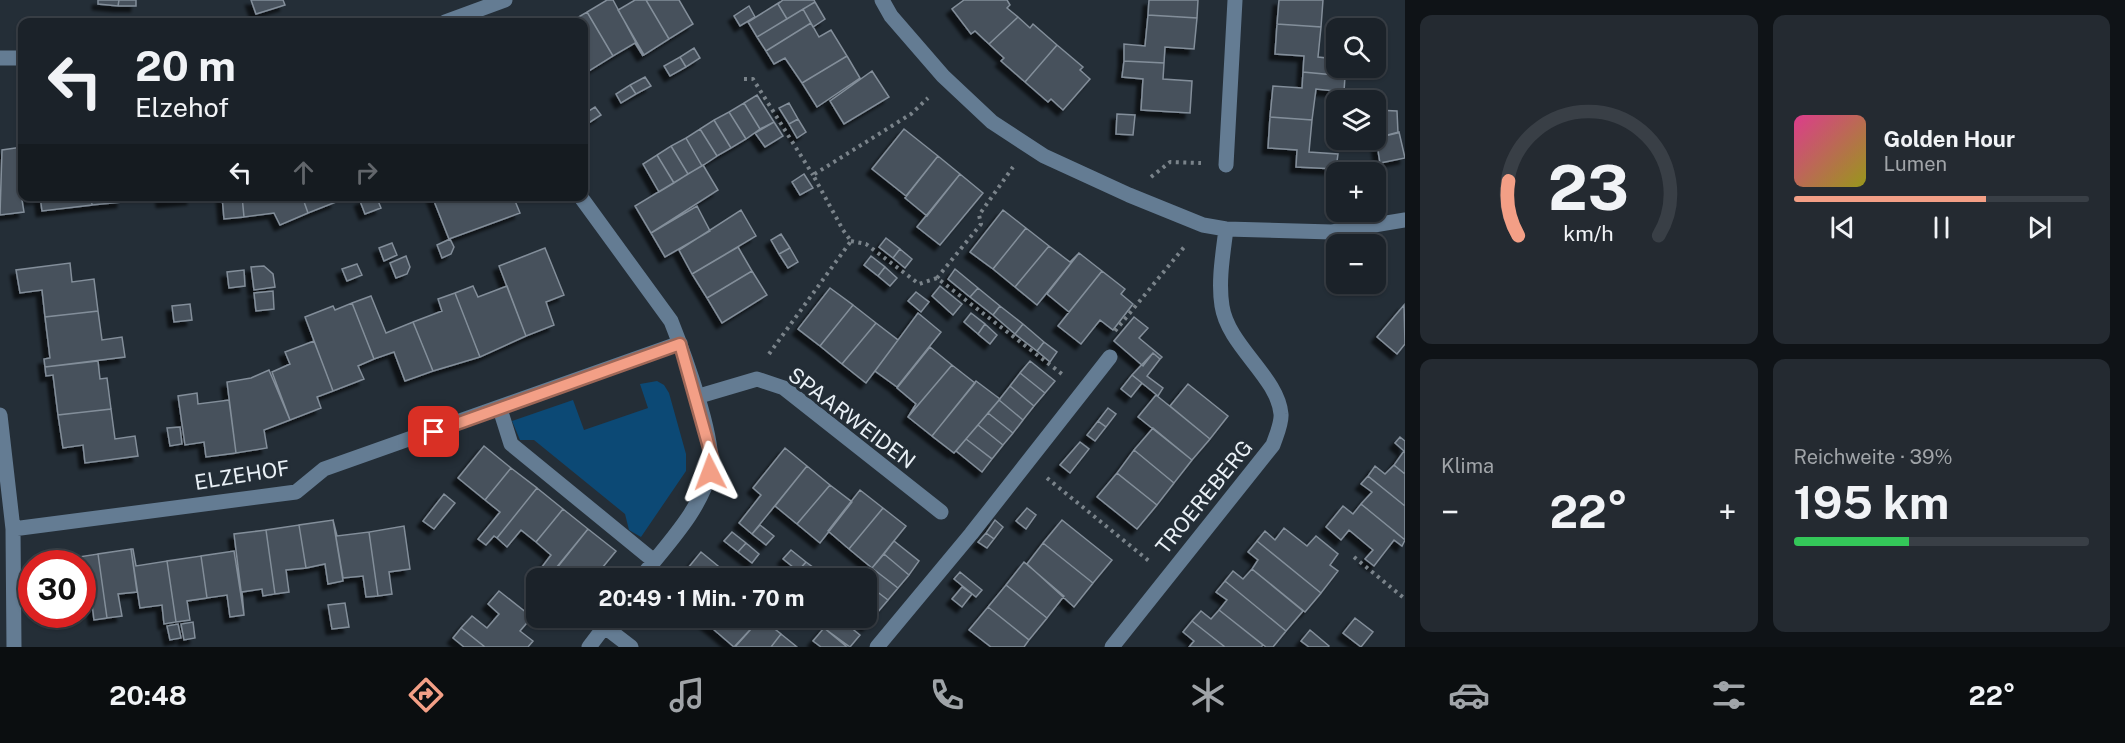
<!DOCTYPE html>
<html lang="de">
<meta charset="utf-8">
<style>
body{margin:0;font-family:"Public Sans",sans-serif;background:#242a31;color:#f1f3f6;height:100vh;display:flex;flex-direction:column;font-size:22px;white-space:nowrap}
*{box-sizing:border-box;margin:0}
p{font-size:20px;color:#a0a4a8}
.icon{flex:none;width:33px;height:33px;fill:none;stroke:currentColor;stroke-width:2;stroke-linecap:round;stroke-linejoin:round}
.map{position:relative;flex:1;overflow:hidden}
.sheet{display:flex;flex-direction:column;gap:15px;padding:15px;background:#0f1317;width:720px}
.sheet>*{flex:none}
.banner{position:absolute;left:18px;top:18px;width:570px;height:183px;border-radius:12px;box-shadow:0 2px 4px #0004,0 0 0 2px #393f46;background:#1b2229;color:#f1f3f6;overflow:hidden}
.tools{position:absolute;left:1326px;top:18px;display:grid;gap:12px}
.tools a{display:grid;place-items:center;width:60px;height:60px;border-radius:12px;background:#1b2229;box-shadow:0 2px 4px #0004,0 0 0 2px #393f46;font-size:30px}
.speed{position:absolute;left:18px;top:550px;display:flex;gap:12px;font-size:30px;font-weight:700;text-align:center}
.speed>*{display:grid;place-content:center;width:78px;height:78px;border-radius:50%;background:#1b2229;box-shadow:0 2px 4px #0004,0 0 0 2px #393f46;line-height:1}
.speed .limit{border:9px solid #d22;background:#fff;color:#111}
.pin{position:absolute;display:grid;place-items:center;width:51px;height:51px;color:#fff;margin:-26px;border-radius:12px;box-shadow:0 3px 9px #0006}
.me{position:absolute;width:66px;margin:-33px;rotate:357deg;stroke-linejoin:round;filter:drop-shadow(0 0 4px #0008)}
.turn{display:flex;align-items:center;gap:21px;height:126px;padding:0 18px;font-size:27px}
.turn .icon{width:78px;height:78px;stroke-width:2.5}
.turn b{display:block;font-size:42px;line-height:51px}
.lanes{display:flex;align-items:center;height:57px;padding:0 18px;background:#0003;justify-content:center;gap:30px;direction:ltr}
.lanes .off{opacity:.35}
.big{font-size:45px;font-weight:700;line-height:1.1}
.sheet .widget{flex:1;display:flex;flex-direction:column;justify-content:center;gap:9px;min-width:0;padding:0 21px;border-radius:12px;background:#242a31}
.sheet .dial{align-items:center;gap:0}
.dial svg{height:156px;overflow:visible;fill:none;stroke:#393f46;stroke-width:7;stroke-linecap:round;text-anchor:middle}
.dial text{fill:#f1f3f6;stroke:none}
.song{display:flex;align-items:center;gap:18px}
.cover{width:72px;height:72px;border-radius:9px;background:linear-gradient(135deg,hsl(330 70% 55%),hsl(60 70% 35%))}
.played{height:6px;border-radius:3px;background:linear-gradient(90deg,#f39f86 65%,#393f46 65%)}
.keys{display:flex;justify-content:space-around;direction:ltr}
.heat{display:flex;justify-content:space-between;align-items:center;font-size:33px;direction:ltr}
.charge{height:9px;border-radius:4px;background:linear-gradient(90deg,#34c759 39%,#393f46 0)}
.sheet .tiles{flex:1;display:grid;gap:15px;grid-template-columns:repeat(2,1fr)}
.trip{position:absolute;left:526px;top:568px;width:351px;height:60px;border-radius:12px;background:#1b2229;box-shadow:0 2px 4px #0004,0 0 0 2px #393f46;font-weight:700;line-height:60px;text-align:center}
.menu{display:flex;height:96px;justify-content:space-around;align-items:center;background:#0b0e10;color:#a0a4a8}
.menu .icon{width:42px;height:42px}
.menu .on{color:#f39f86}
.menu b{font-size:27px;color:#f1f3f6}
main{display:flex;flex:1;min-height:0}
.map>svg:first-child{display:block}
</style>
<main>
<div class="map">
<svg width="1405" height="647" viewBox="0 0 1405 647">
<defs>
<filter id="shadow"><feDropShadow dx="-5.5" dy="5.5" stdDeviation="1.5" flood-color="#0009"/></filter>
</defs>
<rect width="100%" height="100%" fill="#242e37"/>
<path fill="#0c4975" d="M657,381L664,385L669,393L686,454V471L641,537L629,530L625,514L534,440H520L512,421L573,400L584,430L648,408L640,384Z"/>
<path fill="#46515b" stroke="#838e9a" stroke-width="1.5" filter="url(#shadow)" d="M98,0H119L118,6L98,4Z
M119,0H136V6H118Z
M251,0H283L285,5L256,14Z
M607,0H613L643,56L635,43L613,56L587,12Z
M635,0H646L669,39L644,55L618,10Z
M646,0H679L693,24L669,39Z
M783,0H814L815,2L787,19L778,4Z
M964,0H1007L1010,5L1007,8L1018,17L989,44L975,31L971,34L952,9Z
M1149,0H1198L1197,18L1148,15Z
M1279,0H1323L1321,27L1277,24Z
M780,2L778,4L787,19L757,37L748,22Z
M815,2L825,19L813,27L803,9Z
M749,6L755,17L740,26L734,16Z
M803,9L811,23L766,51L757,37Z
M587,12L613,56L589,71L584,61V22H570Z
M1148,15L1197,18L1194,49L1165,47L1164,63L1124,61V44L1145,46Z
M1018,17L1030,28L1033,24L1057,45L1025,82L1001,61L1004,58L989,44Z
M811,23L819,37L831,30L847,56L802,83L785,58L774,64L766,51Z
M1277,24L1321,27L1318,57L1336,59V68H1346L1345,76L1303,72L1304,56L1275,54Z
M1057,45L1083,67L1080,70L1090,79L1063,110L1051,99L1048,102L1025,82Z
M694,48L700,58L686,67L680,57Z
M847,56L860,78L817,107L802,83Z
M680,57L686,67L670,76L664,66Z
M1124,61L1164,63L1163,79L1192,81L1190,113L1141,110L1143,79L1122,77Z
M872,71L889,97L844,124L830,101Z
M1303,72L1345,76L1344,92L1316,89L1312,120L1270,117L1273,86L1302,88Z
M645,77L651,86L636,94L630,85Z
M630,85L636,94L621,103L616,94Z
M757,95L774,122L760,129L744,103Z
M744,103L760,129L746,139L729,112Z
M789,103L798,119L789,124L779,108Z
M595,107L601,115L587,124L584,114Z
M1376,110L1397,111L1398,133L1376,138Z
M729,112L746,139L731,148L714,120Z
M1117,114L1135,115L1133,135L1116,134Z
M1270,117L1312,120L1309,152L1338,154L1336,169L1296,167L1297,150L1268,148Z
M798,119L806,132L797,138L789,124Z
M714,120L731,148L717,156L700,129Z
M774,122L783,136L765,147L755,133Z
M700,129L717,156L702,166L686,138Z
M904,129L938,156L906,196L872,169Z
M1399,132L1405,158L1380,163L1376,138Z
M686,138L702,166L688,174L671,146Z
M671,146L688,174L674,183L657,155Z
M22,147V196L40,198L22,200L24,212L0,215L2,150Z
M657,155L674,183L659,192L643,164Z
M938,156L960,174L927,216L905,198Z
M703,165L718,190L651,233L635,206Z
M804,174L813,188L800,195L792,182Z
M960,174L983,193L940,245L917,227Z
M40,196H91L92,205L42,211Z
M91,196H122V202L92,205Z
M161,196H192V199L162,202Z
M222,196H242L244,217L224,219Z
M242,196H302L308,213L280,225L274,213L244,217Z
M302,196H334L336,202L308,213Z
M371,196H376L381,208L365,214L360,201Z
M432,196H490L491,199L513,196L520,213L449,239Z
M697,206L710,231L665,257L651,233Z
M741,210L756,236L692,274L679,250Z
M1003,210L1026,228L993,269L970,252Z
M1026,228L1049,246L1015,287L993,269Z
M781,234L790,248L779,254L771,240Z
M886,238L900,249L893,258L879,247Z
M450,239L454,247L451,254L442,258L437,245Z
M392,243L397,255L384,261L379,248Z
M1049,246L1070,262L1079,253L1037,305L1015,287Z
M738,247L752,271L707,298L692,274Z
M545,248L564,295L546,302L554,325L526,336L499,266Z
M790,248L798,262L788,268L779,254Z
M900,249L912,259L905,268L893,258Z
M1079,253L1102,271L1069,312L1047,294Z
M406,256L410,267L407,274L396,278L390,263Z
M871,256L885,267L878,276L864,265Z
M70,263L72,282L94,279L98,311L45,317L42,290L20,293L16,270Z
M357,264L362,275L347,281L342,269Z
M264,266L273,274L275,287L254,290L251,267Z
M885,267L897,278L890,286L878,276Z
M955,269L978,288L970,297L948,279Z
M244,270L245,286L229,288L227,272Z
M752,271L767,295L722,323L707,298Z
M1102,271L1125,289L1121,294L1133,304L1113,330L1100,320L1081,344L1058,326Z
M473,286L478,297L507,286L526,336L480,357L455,293Z
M940,286L962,304L953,315L932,296Z
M830,288L853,305L820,346L798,329Z
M978,288L1000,306L993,315L970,297Z
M273,291L274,309L256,311L254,293Z
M916,292L929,302L921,312L908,301Z
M455,293L480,357L433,371L413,322L442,311L438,299Z
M371,296L386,333L413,322L433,371L405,381L394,352L374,359L352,303Z
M352,303L374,359L358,366L364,379L333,391L305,317L333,306L335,310Z
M190,304L192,320L174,322L172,306Z
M853,305L876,323L842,364L820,346Z
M1404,305L1405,344L1397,354L1377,337Z
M1000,306L1023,324L1015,334L993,315Z
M98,311L102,340L122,337L125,357L45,367L44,359L50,358L45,317Z
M918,313L941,332L897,387L875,371Z
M971,313L985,324L978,334L964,322Z
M1134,317L1148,328L1139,338L1162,357L1160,359L1153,353L1143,366L1114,341Z
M876,323L898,340L866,383L842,364Z
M985,324L997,335L990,344L978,334Z
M1023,324L1044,342L1037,351L1015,334Z
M314,341L333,391L317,397L321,408L290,420L272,372L290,364L285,352Z
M1044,342L1057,352L1050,362L1037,351Z
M930,347L952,365L908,417L916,404L897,388Z
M1153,353L1160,359L1147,376L1163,388L1158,396L1132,375Z
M98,361L100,379L107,378L111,409L58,415L53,375L46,376L45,367Z
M1030,361L1055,381L1045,393L1020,373Z
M952,365L975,383L932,436L908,417Z
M269,370L290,420L264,430L267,448L236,453L227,382L251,378Z
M1020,373L1045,393L1034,406L1010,386Z
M1132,375L1142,383L1131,397L1121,389Z
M976,381L1000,399L954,453L932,436Z
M1188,384L1228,416L1210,439L1170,406Z
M1010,386L1034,406L1023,420L999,400Z
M197,393L198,404L229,400L236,453L206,457L204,442L185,445L178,396Z
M1156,395L1210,439L1192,460L1138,417Z
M999,400L1023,420L1013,433L988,413Z
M1108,408L1116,414L1106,427L1098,421Z
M111,409L115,439L135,436L138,456L85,463L83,445L63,448L58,415Z
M988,413L1013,433L1003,445L978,425Z
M1098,421L1106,427L1095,441L1087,435Z
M978,425L1003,445L992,459L966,439Z
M180,427L182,444L170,446L167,428Z
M1153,428L1192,460L1174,483L1134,450Z
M1400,437L1405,441V474L1394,465L1404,451L1395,443Z
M966,439L992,459L982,472L956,451Z
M1080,442L1089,449L1070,473L1060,465Z
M484,446L511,468L485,500L458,478Z
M785,448L807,466L752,534L739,523L761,495L753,488Z
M1134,450L1174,483L1157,505L1117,473Z
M1394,465L1405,474V506L1368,476L1375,466L1385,474Z
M807,466L830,485L797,524L775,506Z
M511,468L537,488L497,538L494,536L486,545L478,539L500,512L485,500Z
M1117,473L1157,505L1137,529L1097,497Z
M1368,476L1405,506V540L1361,504L1372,492L1361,484Z
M830,485L852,502L820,543L797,524Z
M537,488L563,509L536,542L521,530L507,547L497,538Z
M860,490L883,508L849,549L828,531Z
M444,494L455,503L434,529L423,521Z
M1361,504L1405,540L1402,546L1394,540L1374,566L1365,559L1373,550L1349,530L1341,540L1326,527L1343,506L1353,514Z
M883,508L906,526L872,568L849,549Z
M1027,508L1036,515L1026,529L1016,521Z
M563,509L588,529L547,579L538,572L551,555L536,542Z
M333,520L343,581L328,584L325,564L306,568L299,525Z
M333,520L337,536L369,532L378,596L366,597L363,576L343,578Z
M995,520L1003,527L994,539L986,533Z
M1062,520L1112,560L1093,583L1043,543Z
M299,525L306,568L286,570L289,592L275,594L266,530Z
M760,525L774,536L766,545L752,534Z
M404,526L410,569L389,572L392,594L378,596L369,532Z
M1284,528L1307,546L1316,536L1338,554L1330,565L1338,571L1321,593L1257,541L1265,531L1275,540Z
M588,529L616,551L593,579H583L574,571L567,579H548Z
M266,530L275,594L263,596L262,589L242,592L244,615L234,534Z
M732,532L746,543L738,552L724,541Z
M986,533L994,539L987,548L978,542Z
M894,541L919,561L909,575L884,554Z
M1257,541L1321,593L1305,612L1252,569L1258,560L1248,552Z
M746,543L759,554L752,563L738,552Z
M1043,543L1093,583L1074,607L1027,564Z
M131,549H133L136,566L167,561L176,622L164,624L162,605L140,608Z
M131,549L137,592L118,594L122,616L107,618L98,554Z
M791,550L806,562L798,571L783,559Z
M234,551L244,615L230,617L227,595L207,598L201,556Z
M701,552L723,570L716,579H679Z
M98,554L107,618L94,620L91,596L82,598V564H66L65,559Z
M884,554L909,575L898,588L872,568Z
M201,556L207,598L187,601L190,620L176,622L167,561Z
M806,562L818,571L812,579L798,571Z
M1024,562L1064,596L1047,618L1006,585Z
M776,567L791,579L769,577Z
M872,568L898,588L888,600L867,584V579H863Z
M1252,569L1303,611L1286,631L1225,581L1233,571L1243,579Z
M960,572L982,590L976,597L954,579Z
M1225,581L1286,631L1273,647H1266L1219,610L1227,600L1216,592Z
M867,584L888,600L877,613L867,605Z
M1006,585L1047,618L1029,640L988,607Z
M962,587L972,594L962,607L952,599Z
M499,591L532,617L520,631L533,641L528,647H485L461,628L472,616L487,628L499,614L488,604Z
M535,598L537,599V618L526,609Z
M345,603L349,627L332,629L328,605Z
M867,605L877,613L867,626L856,618H867Z
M988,607L1029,640L1024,647H991L969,630Z
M1219,610L1263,645L1261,647H1225L1192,621L1201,611L1211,619Z
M699,618H722L713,629Z
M722,618H761L734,647L713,629Z
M761,618L781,634L771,647H735Z
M832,618H839L860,635L850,647L824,628Z
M1355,618L1373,632L1361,647L1343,633Z
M1192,621L1225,647H1189L1194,641L1183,632Z
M193,622L195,638L184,640L181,624Z
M178,624L181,638L170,640L167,626Z
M461,628L485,647H464L453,638Z
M824,628L847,647H821L813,641Z
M1310,630L1329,646L1328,647H1309L1301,641Z
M781,634L797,647H771Z"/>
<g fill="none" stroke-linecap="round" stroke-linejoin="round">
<path stroke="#7a838a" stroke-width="4" stroke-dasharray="3 4.5" stroke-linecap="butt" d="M744,79H753L813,175
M1151,177L1170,162L1201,163
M851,241L866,244L919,284L937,278L1062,374
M937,278L981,224L979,215L1013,167
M1115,331L1185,246
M769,354L851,241L843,230L813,175L911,114L928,98
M1047,478L1149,561
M1354,557L1405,599"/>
<path stroke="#647c93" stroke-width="15" d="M882,0L891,16L943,76L992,122L1044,156L1129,195L1203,225L1226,229L1332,232L1405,220
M445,22L505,0
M0,58H22
M1226,165L1235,0
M580,196L671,321C683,351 717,443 710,471C700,512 665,546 640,579
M696,397L757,379L784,388L941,512
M500,409L511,444L654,561
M0,415L13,529L14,647
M13,529L296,492L324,469L680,343
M605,627L631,647
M589,647L611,618
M877,647L971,534L1110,357
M1112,647L1273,445C1276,436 1282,423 1281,414C1278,377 1228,346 1222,306C1218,281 1223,254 1226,229"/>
</g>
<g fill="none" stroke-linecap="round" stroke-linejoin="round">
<defs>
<path id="route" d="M434,432L680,344L712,458L710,472"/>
</defs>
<use href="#route" stroke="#9e6757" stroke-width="15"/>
<use href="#route" stroke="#f39f86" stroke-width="10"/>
</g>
<g text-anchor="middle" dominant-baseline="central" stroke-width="6" stroke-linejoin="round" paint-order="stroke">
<g font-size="21" fill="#e9f0f6" stroke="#242e37">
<text transform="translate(852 418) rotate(37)">SPAARWEIDEN</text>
<text transform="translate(242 475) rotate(-9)">ELZEHOF</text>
<text transform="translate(1204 497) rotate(-51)">TROEREBERG</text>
</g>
</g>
</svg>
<div class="tools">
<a><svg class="icon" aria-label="search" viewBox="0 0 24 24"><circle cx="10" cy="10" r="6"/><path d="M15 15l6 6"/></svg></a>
<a><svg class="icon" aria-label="layers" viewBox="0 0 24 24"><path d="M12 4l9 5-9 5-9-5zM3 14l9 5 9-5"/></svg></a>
<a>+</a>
<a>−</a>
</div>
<div class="speed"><div class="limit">30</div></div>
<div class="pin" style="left:434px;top:432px;background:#d93025"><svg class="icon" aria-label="arrive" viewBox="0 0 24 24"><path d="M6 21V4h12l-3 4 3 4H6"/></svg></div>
<svg class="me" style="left:710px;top:472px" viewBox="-20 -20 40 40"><path d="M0-17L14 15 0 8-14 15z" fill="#f39f86" stroke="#fff" stroke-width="4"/></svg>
<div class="trip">20:49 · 1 Min. · 70 m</div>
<div class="banner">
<div class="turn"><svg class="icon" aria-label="left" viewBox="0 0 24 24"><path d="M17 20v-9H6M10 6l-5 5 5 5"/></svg><div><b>20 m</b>Elzehof</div></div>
<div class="lanes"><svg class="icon" aria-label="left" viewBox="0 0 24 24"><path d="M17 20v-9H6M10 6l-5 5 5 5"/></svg><svg class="icon off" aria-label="ahead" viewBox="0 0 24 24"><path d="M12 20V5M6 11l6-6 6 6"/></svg><svg class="icon off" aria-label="right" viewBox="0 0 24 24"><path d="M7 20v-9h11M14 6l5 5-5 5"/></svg></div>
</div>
</div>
<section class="sheet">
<div class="tiles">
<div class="widget dial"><svg viewBox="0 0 100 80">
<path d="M14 69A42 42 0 1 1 86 69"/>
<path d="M14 69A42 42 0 0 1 9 41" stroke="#f39f86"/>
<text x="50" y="56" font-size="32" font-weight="700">23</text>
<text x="50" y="72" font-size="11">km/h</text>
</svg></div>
<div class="widget">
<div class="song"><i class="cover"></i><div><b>Golden Hour</b><p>Lumen</p></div></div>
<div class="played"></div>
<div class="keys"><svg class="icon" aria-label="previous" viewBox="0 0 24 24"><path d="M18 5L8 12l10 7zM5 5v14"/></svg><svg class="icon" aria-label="pause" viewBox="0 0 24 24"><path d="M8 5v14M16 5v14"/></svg><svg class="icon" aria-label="next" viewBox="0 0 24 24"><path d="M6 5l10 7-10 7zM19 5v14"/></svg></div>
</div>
<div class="widget"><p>Klima</p>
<div class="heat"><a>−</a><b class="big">22°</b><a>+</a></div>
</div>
<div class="widget"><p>Reichweite · 39%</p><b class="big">195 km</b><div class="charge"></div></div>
</div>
</section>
</main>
<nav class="menu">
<b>20:48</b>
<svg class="icon on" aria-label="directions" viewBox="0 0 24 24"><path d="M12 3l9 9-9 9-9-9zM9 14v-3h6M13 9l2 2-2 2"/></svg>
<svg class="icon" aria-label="music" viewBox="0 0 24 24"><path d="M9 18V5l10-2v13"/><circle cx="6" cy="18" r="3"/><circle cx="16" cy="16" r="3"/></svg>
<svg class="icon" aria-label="phone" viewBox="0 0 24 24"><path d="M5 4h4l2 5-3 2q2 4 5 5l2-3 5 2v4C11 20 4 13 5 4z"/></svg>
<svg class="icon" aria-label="climate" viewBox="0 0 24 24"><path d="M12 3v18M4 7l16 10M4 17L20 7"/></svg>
<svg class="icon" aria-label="car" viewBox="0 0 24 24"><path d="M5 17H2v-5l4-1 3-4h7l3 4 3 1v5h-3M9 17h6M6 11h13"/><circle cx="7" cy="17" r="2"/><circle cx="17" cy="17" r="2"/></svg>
<svg class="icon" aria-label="filters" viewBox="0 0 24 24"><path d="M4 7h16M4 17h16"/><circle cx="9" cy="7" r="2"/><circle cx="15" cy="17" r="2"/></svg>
<b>22°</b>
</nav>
